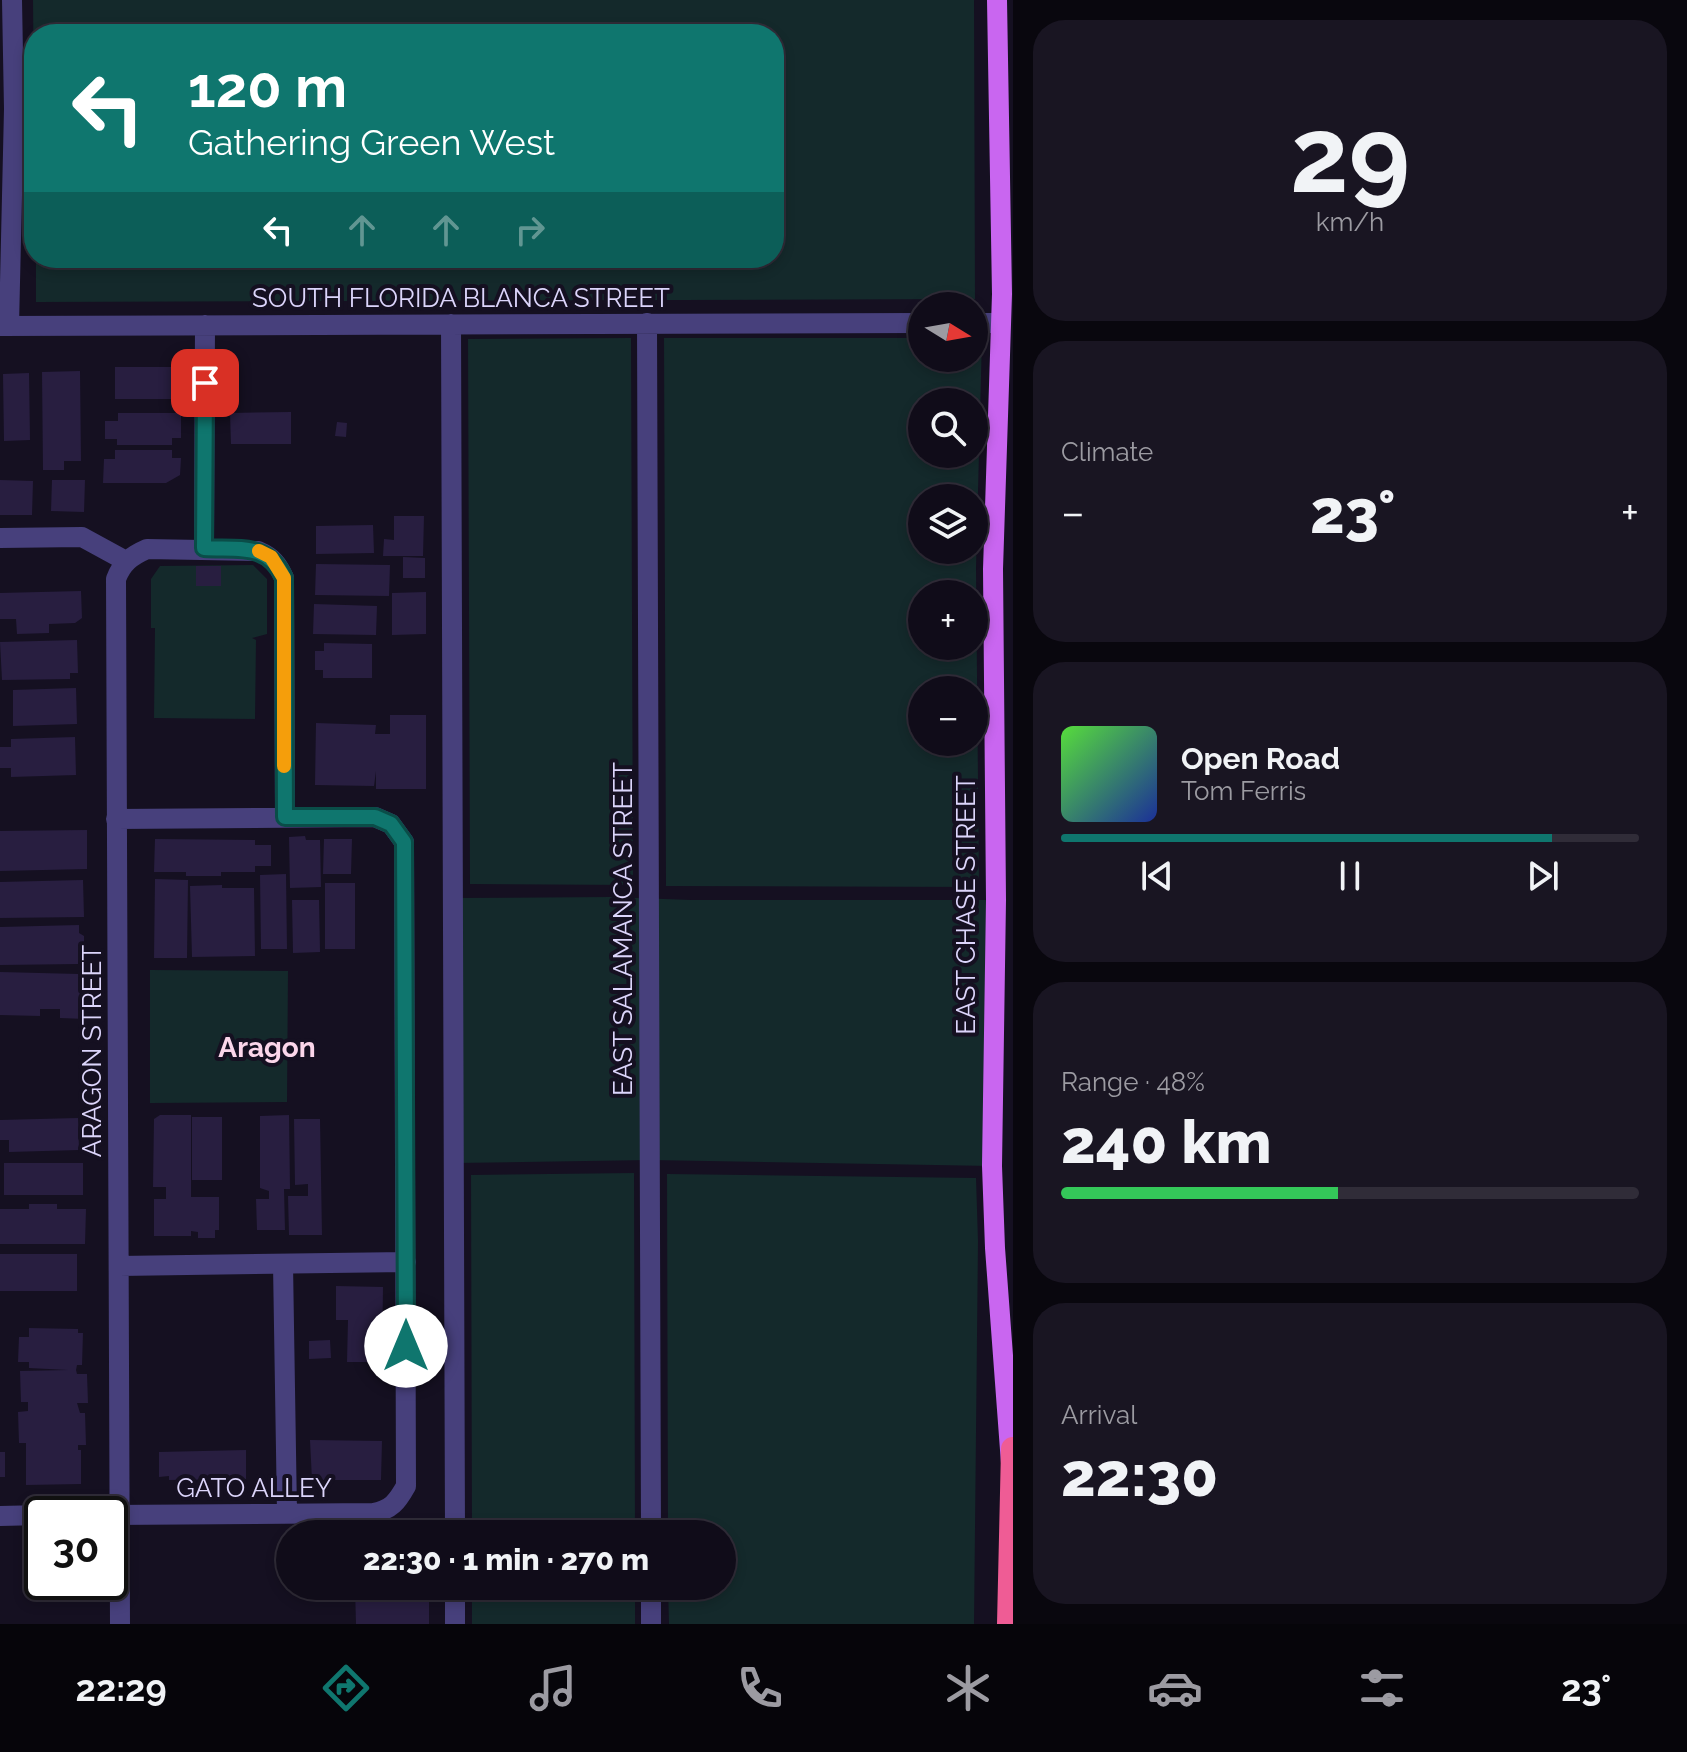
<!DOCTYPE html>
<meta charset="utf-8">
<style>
body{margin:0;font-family:Raleway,sans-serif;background:#191522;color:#f1f3f6;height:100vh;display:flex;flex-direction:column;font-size:30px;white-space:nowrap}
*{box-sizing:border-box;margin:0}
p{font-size:26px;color:#9c9ba2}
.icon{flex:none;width:44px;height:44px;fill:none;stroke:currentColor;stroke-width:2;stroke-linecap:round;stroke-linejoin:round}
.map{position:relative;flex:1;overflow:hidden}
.sheet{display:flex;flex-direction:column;gap:20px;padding:20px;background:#09070e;width:674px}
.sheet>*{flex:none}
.guide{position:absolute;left:24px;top:24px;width:760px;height:244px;border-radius:32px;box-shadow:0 4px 12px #0003,0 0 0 2px #302c38;background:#0f766e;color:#fff;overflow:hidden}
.needle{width:52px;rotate:101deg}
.buttons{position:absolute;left:908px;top:292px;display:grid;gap:16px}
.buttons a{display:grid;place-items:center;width:80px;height:80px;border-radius:50%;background:#100c19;box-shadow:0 4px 12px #0003,0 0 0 2px #302c38;font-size:40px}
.speed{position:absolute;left:24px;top:1496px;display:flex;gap:16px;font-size:40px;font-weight:700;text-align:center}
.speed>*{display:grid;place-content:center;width:104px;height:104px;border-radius:50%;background:#100c19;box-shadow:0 4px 12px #0003,0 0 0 2px #302c38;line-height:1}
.speed .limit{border:4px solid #111;border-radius:12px;background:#fff;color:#111}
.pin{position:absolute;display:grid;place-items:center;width:68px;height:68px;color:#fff;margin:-34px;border-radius:16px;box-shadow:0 4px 12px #0006}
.me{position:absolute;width:88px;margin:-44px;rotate:0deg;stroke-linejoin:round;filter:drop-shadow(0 0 6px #0008)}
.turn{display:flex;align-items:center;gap:28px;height:168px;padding:0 32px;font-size:36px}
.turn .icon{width:104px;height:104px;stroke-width:2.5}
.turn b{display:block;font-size:56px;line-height:68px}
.lanes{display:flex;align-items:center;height:76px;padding:0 32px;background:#0003;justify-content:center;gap:40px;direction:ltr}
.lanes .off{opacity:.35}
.big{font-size:60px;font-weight:800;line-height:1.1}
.sheet .card{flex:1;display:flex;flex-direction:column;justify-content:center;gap:12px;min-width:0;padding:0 28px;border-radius:32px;background:#191522}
.sheet .dial{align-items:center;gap:0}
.dial b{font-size:104px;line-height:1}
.song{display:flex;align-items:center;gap:24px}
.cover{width:96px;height:96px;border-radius:12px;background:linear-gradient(135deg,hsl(110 70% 55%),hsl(230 70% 35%))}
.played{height:8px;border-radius:4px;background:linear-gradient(90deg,#0f766e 85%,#302c38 85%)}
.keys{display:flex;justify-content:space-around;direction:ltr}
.heat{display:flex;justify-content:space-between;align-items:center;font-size:44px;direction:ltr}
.charge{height:12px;border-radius:6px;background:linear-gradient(90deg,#34c759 48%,#302c38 0)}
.trip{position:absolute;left:276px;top:1520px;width:460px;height:80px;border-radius:40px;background:#100c19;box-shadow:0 4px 12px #0003,0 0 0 2px #302c38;font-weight:800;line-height:80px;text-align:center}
.tab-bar{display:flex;height:128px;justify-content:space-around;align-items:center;background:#06050a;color:#9c9ba2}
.tab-bar .icon{width:56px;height:56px}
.tab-bar .selected{color:#0f766e}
.tab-bar b{font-size:36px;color:#f1f3f6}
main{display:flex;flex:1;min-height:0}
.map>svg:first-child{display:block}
</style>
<main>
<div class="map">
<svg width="1013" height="1624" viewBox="0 0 1013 1624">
<rect width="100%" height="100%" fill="#151021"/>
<path fill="#14292b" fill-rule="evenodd" d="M33,0H974L975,299L36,302V258H774V34H34V115Z
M631,338L633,885L470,884L468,339Z
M664,338H922V358H974V338H982L976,568L979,887L666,886ZM922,402H974V454H922ZM922,498H974V550H922ZM922,594H974V646H922ZM922,690H974V742H922Z
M253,565L267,579V634L252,638L256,640L255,719L154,718L155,628H151V579L160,566Z
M611,897L691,900H996L992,1166L650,1160L454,1163L453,898Z
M150,970L288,971L287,1102L150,1103Z
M634,1173L635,1534H472L471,1175Z
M667,1174L976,1178L978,1241L974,1624H669L668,1586H722V1534H668Z
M472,1586H635V1624H472Z"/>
<path fill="#281e40" d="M115,367H183V399H115Z
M80,371L81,461H64V470H43L42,372Z
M29,373L30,440L4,441L3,374Z
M291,412V444H231L230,413Z
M118,413H181V438H172V445H117V439H105V421H118Z
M337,422L347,423L346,437L335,436Z
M115,450H172V458H181L180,475L166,483H103L104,459H115Z
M0,480L33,481L32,515H0Z
M52,480H85L84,512L51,511Z
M394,516H424L423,556H383L384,539L394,540Z
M373,525L374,553L316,554V526Z
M403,557L425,558V578H403Z
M316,564L390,565L389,596L315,595Z
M196,566H221V586H196Z
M81,591L82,618L75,623L49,624V633L17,634L16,619H0V593Z
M426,592V634L392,635V593Z
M314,604L377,606L376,635L313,634Z
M77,640L78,673H70V679L2,680L0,642Z
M324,643L372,644V678H323V670H315V651H324Z
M76,688L77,724L13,726V690Z
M390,715H426V789H376V771L374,786L315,785L316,723L376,725L375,734H390Z
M75,737L76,775L11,777V768H0V747H11V739Z
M87,830V869L0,871V831Z
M305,836L306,840H320L321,887L290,888L289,837Z
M155,839L255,840V845H271V866H255V872H221V876H186V872H154Z
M324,839H352L351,874H323Z
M286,874L287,949H261L260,875Z
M155,879L188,880L187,958H154Z
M83,880L84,917L0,918V882Z
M325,883H355V949H325Z
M222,885V888H254L255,956L192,957L190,886Z
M292,900H319L320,952L293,953Z
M79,925V933L84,936V948L79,951V964L0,965V927Z
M0,972L79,974V990L87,991L86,1019L60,1018V1009H40V1016L0,1015Z
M160,1115H191V1197H219V1230H215V1238H198V1232L191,1231V1236H154V1199H166V1187H153L154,1119Z
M289,1115L290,1189H284L285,1230H257L256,1199H269V1191L260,1188V1116Z
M192,1117H222V1180H192Z
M78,1118L79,1150L9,1152V1140H0V1120Z
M294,1119H320L322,1235H289L288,1196H308V1184L295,1185Z
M4,1163H83V1195H4Z
M29,1204H57V1209H86L85,1244H0V1209H29Z
M0,1254H77V1291H0Z
M336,1286L383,1287L382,1362H347L348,1320H336Z
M29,1328L78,1329V1333H83L82,1365H77L76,1370L77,1374H87L88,1403H77L80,1413H85L86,1445H78V1450H81V1484L26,1485V1443H19L18,1412L28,1411V1402H21L20,1371L68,1370L29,1368V1362H18L19,1337H29Z
M330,1340L331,1358L309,1359V1341Z
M310,1440L382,1441L381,1480H312Z
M246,1450V1479L169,1480V1476L159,1477V1452Z
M0,1452H5V1477H0Z
M394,1526H423V1534H394Z
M328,1586H352V1593H328Z
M405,1586H432V1593H429V1624H356L355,1588L392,1587V1593H405Z"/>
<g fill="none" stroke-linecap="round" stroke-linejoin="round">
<path stroke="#47407c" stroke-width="20" d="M647,323L651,1534
M974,323H1000
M451,324L455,1534
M0,326L922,323
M9,326L14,109L12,0
M0,538L82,537L126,561
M204,548L205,325
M283,1264L287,1513
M119,1266L406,1262
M110,1515L373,1513C391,1510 397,1502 406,1486L404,842L391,824L375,817L116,819
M0,1516L42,1515
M455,1586V1624
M651,1586V1624
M120,1624L116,579C122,563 131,556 147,549L258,551C272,557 278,564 284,578L285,817"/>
<path stroke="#c966f0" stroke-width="20" d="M997,0L1002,294L993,569L996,900L992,1166L995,1248L1011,1463"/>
<path stroke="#ef5c95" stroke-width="24" d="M1009,1624L1013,1449"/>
</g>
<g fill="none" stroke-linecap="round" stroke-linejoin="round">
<defs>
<path id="route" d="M205,383L204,548C238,550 268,542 284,578L285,817H375L391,824L404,842L406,1346"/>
</defs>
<use href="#route" stroke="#0a4d48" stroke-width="20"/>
<use href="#route" stroke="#0f766e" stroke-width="14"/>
<path stroke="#f59e0b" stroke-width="14" d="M259,551L271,557L284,578V766"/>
</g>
<g text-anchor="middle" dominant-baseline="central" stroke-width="8" stroke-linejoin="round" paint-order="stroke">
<g font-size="26" fill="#dcd5fb" stroke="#151021">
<text x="461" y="298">SOUTH FLORIDA BLANCA STREET</text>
<text transform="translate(966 905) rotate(-90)">EAST CHASE STREET</text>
<text transform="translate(623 929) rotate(-90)">EAST SALAMANCA STREET</text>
<text transform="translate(92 1051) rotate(-90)">ARAGON STREET</text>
<text x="254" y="1488">GATO ALLEY</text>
</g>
<g font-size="28" font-weight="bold" fill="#fbd6ea" stroke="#151021">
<text x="267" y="1047">Aragon</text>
</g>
</g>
</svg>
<div class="buttons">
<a><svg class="needle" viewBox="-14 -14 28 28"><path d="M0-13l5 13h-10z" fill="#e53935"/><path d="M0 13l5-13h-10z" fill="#9c9ba2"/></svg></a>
<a><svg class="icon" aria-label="search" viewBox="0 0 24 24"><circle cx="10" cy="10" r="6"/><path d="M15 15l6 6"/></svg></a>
<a><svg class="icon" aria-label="layers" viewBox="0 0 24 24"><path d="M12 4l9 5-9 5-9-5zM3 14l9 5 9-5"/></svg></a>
<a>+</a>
<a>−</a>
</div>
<div class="speed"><div class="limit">30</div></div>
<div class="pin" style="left:205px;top:383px;background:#d93025"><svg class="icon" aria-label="arrive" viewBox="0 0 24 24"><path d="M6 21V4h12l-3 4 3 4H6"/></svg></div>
<svg class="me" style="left:406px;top:1346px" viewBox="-20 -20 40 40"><circle r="19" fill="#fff"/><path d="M0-13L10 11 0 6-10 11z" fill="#0f766e"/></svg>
<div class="trip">22:30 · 1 min · 270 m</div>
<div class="guide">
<div class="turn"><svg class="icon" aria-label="left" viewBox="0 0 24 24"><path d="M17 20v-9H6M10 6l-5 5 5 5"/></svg><div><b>120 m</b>Gathering Green West</div></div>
<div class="lanes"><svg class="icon" aria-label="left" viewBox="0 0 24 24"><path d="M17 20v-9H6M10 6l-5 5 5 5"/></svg><svg class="icon off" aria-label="ahead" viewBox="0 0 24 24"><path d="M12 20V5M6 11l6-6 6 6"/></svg><svg class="icon off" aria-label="ahead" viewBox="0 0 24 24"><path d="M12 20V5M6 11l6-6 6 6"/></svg><svg class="icon off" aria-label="right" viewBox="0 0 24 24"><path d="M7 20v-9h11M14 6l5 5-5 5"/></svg></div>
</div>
</div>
<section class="sheet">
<div class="card dial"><b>29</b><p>km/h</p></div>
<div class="card"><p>Climate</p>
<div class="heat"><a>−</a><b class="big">23°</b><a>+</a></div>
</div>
<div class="card">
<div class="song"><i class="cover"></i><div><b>Open Road</b><p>Tom Ferris</p></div></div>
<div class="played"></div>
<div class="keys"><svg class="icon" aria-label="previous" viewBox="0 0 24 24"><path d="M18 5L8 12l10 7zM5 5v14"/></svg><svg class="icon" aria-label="pause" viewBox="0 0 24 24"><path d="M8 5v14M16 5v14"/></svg><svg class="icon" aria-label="next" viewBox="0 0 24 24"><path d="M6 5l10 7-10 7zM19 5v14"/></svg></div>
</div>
<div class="card"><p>Range · 48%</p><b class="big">240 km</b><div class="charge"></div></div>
<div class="card"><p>Arrival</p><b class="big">22:30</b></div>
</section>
</main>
<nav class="tab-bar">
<b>22:29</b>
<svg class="icon selected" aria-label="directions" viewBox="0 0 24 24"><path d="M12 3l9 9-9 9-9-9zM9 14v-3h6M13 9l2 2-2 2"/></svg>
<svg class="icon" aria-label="music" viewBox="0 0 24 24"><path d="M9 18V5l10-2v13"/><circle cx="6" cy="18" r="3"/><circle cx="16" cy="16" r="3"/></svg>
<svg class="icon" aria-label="phone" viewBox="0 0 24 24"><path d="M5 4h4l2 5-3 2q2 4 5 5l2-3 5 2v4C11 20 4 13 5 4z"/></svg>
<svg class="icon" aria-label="climate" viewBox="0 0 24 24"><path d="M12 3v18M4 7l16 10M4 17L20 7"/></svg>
<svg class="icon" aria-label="car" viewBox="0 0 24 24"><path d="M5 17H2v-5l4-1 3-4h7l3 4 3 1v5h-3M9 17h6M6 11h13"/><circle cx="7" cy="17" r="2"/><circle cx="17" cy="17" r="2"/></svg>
<svg class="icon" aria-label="filters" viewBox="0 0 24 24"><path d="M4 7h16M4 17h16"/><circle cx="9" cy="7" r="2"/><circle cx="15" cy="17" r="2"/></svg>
<b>23°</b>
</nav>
